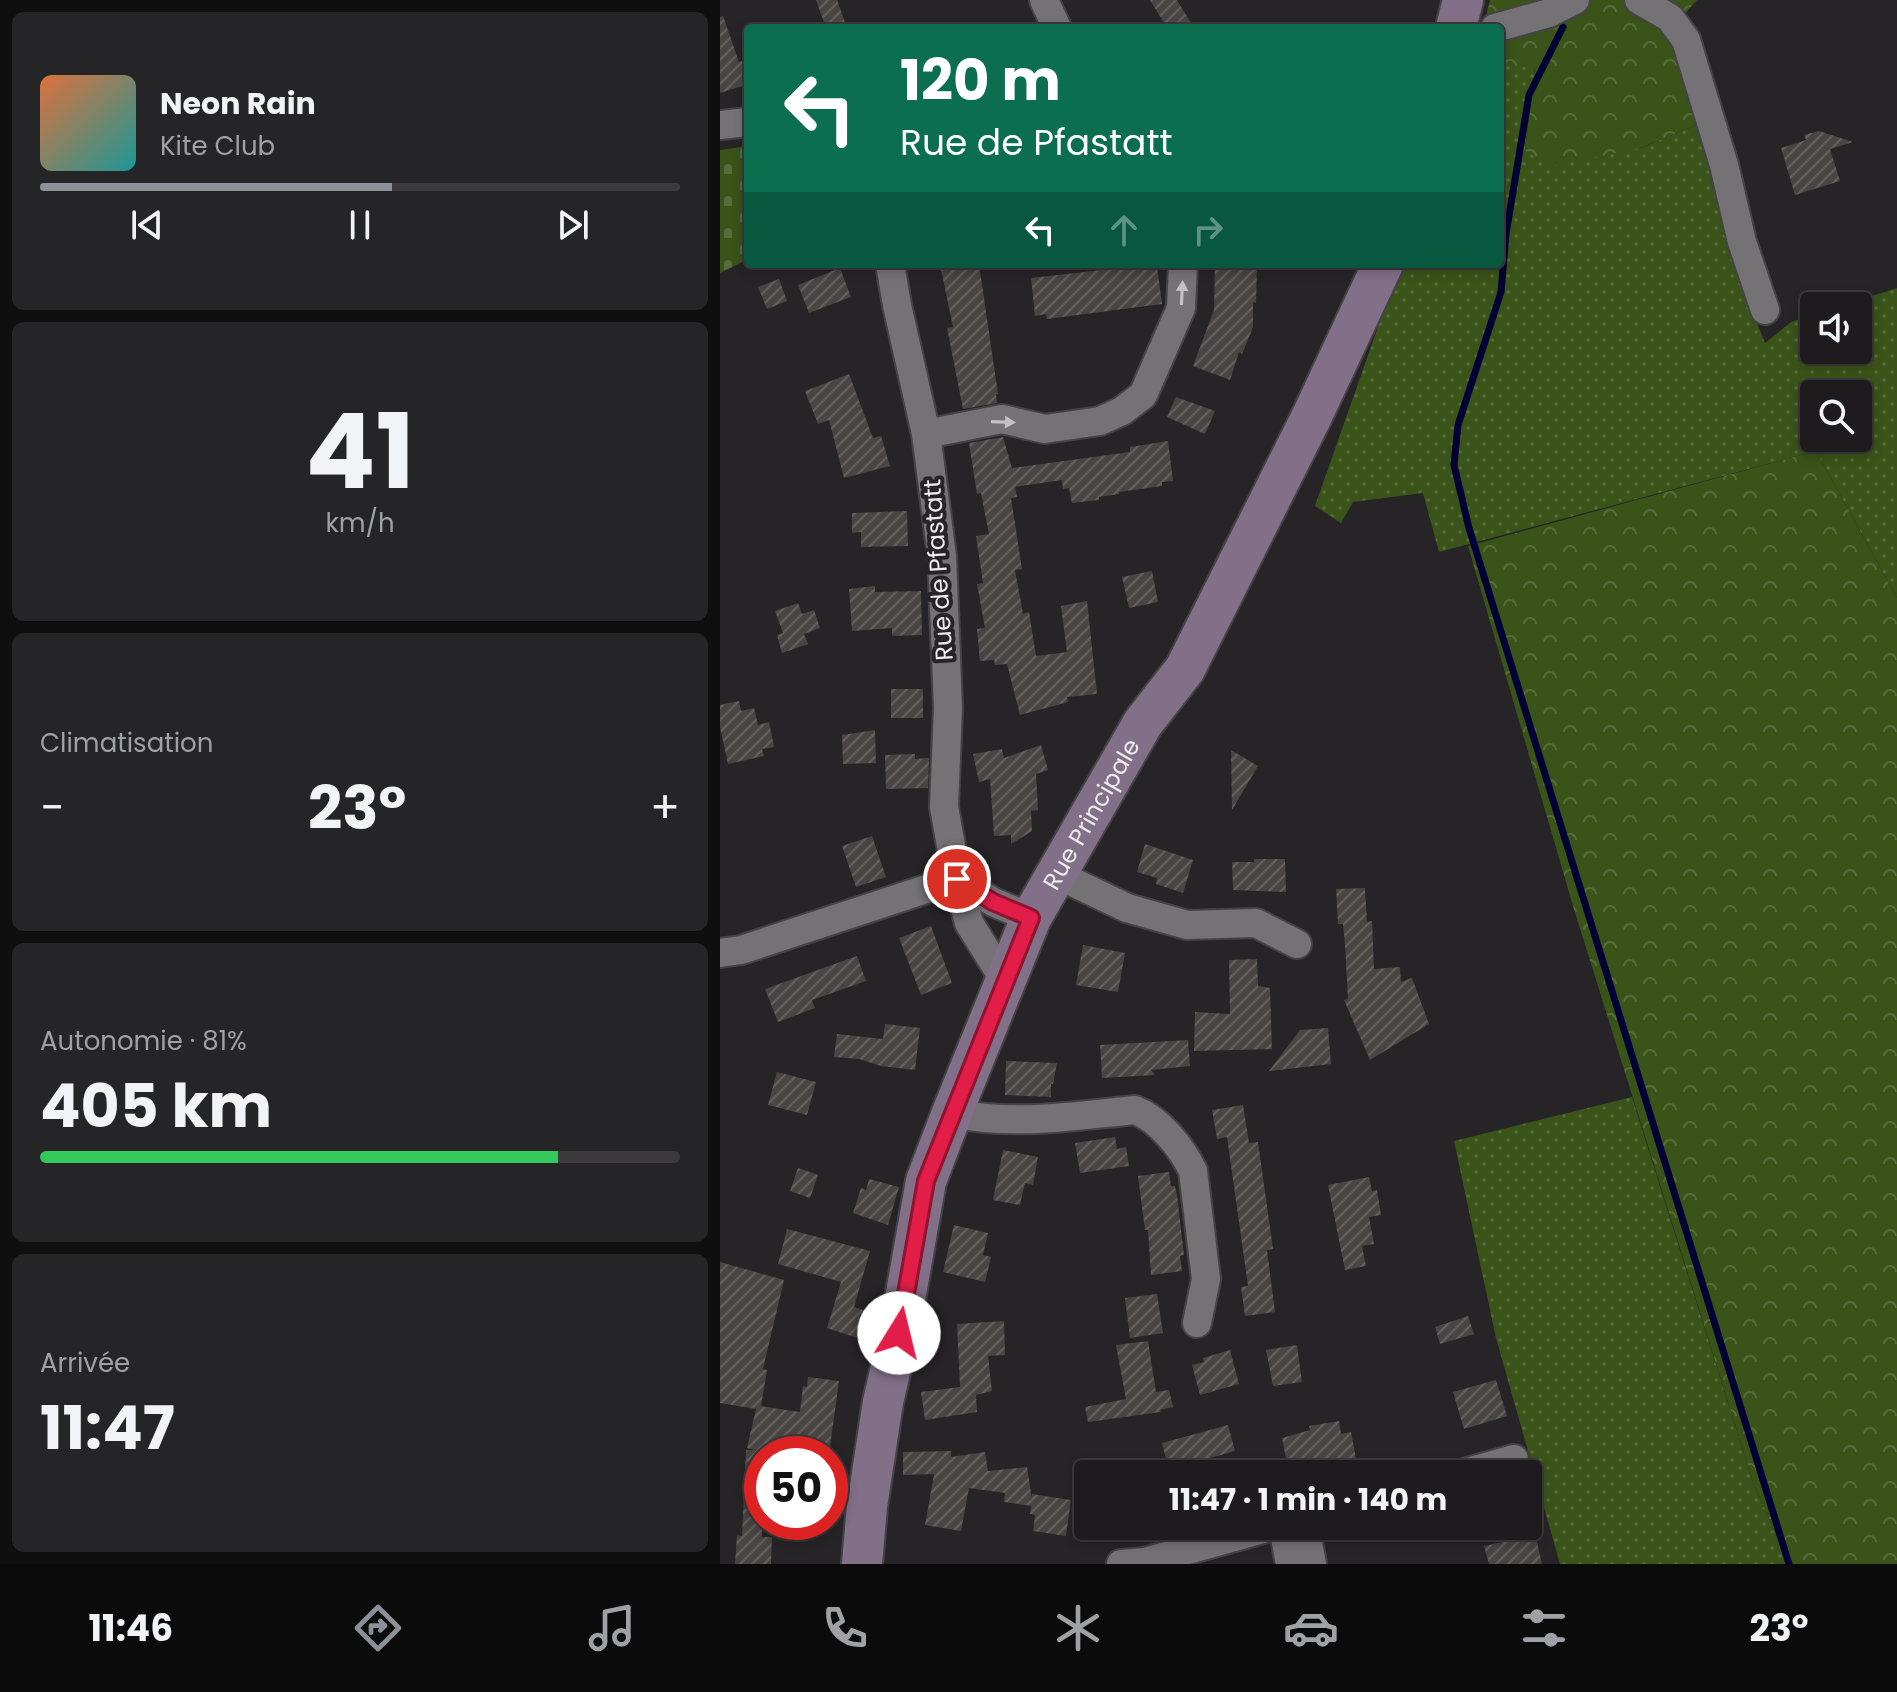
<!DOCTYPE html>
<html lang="fr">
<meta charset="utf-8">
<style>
body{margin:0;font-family:Poppins,sans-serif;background:#252426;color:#f1f3f6;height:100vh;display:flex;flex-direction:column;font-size:30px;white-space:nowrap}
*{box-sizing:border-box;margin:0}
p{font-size:26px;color:#a0a1a4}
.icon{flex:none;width:44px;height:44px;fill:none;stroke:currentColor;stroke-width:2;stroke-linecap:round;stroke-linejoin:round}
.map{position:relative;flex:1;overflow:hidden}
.sheet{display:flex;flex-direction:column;gap:12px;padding:12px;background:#100f10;width:720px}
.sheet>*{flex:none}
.hud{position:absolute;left:24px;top:24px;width:760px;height:244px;border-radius:8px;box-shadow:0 4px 12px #0003,0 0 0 2px #3b393b;background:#0b6e4f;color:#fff;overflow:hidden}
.fabs{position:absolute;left:1080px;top:292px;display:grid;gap:16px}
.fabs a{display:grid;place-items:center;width:72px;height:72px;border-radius:8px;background:#1d1b1d;box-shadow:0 4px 12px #0003,0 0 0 2px #3b393b;font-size:40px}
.speed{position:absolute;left:24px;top:1436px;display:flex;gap:16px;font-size:40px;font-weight:700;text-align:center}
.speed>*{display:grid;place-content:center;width:104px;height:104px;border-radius:50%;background:#1d1b1d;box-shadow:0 4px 12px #0003,0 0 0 2px #3b393b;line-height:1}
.speed .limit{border:12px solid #d22;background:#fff;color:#111}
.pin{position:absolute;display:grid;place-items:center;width:68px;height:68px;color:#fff;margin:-34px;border:4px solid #fff;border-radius:50%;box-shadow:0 2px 8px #0007}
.me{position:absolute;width:88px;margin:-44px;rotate:9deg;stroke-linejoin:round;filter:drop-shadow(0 0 6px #0008)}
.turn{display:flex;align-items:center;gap:28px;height:168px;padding:0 24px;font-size:36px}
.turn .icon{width:104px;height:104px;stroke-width:2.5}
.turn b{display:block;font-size:56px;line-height:68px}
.lanes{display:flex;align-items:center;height:76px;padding:0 24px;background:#0003;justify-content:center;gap:40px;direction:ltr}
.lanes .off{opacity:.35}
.big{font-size:60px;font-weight:700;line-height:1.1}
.sheet .tile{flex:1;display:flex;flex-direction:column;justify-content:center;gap:12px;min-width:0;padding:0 28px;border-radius:12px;background:#252426}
.sheet .dial{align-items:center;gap:0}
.dial b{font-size:104px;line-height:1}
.song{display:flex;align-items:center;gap:24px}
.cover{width:96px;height:96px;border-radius:12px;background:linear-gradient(135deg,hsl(20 70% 55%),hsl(180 70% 35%))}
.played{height:8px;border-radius:4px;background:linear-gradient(90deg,#8c9099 55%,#3b393b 55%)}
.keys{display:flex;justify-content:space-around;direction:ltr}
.heat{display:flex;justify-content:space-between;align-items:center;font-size:44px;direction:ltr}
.charge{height:12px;border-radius:6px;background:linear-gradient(90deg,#34c759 81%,#3b393b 0)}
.trip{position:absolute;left:354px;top:1460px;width:468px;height:80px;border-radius:8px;background:#1d1b1d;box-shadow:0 4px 12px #0003,0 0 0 2px #3b393b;font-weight:700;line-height:80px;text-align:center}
.dock{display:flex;height:128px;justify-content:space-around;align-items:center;background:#0c0b0c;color:#a0a1a4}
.dock .icon{width:56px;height:56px}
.dock .active{color:#8c9099}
.dock b{font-size:36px;color:#f1f3f6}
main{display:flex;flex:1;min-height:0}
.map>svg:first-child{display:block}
</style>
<main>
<section class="sheet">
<div class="tile">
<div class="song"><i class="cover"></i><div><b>Neon Rain</b><p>Kite Club</p></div></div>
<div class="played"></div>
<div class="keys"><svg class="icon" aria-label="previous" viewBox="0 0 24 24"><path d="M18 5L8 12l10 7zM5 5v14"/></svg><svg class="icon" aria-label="pause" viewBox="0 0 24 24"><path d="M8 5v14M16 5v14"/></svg><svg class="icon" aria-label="next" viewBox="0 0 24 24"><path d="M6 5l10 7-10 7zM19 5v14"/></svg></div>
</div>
<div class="tile dial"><b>41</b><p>km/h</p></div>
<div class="tile"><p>Climatisation</p>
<div class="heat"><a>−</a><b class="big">23°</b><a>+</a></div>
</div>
<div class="tile"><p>Autonomie · 81%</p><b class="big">405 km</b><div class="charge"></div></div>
<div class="tile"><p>Arrivée</p><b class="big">11:47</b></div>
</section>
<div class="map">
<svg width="1177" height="1564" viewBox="0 0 1177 1564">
<defs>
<pattern id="grass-dots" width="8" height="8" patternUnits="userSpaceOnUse" patternTransform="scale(2)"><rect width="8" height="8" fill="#395318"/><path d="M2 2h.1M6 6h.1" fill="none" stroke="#566c3a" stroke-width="1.8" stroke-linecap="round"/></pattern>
<pattern id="forest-crowns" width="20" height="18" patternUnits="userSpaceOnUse" patternTransform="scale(2)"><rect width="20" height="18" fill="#395318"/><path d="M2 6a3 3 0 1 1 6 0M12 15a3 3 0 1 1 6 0" fill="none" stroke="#566c3a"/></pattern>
<pattern id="cemetery-stones" width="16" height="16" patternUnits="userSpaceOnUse" patternTransform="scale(2)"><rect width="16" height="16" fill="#395318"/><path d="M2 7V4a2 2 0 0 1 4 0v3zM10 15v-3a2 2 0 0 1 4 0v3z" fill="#566c3a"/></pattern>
<pattern id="building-hatch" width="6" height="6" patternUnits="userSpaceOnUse" patternTransform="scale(2)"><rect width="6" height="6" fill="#494542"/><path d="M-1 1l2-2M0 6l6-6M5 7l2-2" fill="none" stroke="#64605e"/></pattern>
</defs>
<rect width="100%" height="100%" fill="#272427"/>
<path fill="url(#grass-dots)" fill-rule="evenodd" d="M780,64L815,67L805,150L920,148L977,125L991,166L1010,256L1045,343L1071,322L1094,315V350H1138V306H1121L1177,288V598L1096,451L719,552L703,493L633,502L621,523L595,506L680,264H780ZM1094,394H1138V438H1094Z
M912,1097L1033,1482L1069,1564H840L776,1338L734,1141Z"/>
<path fill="url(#forest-crowns)" d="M770,0H977L951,29L977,125L920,148L829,167L805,150L815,68L780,64V28H763Z
M1096,451L1177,598V1564H1069L1033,1482L853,906L748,546Z"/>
<path fill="url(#cemetery-stones)" d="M28,146V259L0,273V150Z"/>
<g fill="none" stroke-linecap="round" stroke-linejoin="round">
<path stroke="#000235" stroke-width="7" d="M843,27L809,95L786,234L781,292L738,425L734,465L749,528L1069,1564"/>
</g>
<path fill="url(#building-hatch)" d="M96,0H117L127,28H106Z
M430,0H457L474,28H447Z
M3,16L19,62L22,61L28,84L0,93V17Z
M1099,131L1133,142L1110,149L1120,181L1075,195L1061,148L1086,140L1084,135Z
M249,264H259L278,394H276L277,403L243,409L227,328L233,327L221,269Z
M495,264H537L536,303L533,302V327L522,354L519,352L510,380L473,366L494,310Z
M427,265L428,269L437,267L442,304L327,319L326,314L315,316L311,278Z
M120,268L131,297L89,313L78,285Z
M59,279L67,301L47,309L38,287Z
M129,374L153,438L161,436L170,466L124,478L109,420L98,424L85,391Z
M456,397L495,411L485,434L447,417Z
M283,437L292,468L410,452V447L448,441L453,481L442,482V486L399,492V494L379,497V500L352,503L349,488L343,489L342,480L295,487L297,497L291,498L302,569L295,570L303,614L309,612L316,656L347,652L341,606L367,601L377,694L347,697L348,702L300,715L287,664L275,665L274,660L260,661L257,629L265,628L257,584L263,583L256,536L269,534L261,493L257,494L249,443Z
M187,511L188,546L141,547V532L132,533V513Z
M432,571L438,602L409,608L402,577Z
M155,586V592L201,591L202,635L172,636V628L132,631L129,589Z
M78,603L82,614L94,610L100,628L84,634L88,644L62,653L57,635L63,633L55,611Z
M171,689H203V718H171Z
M19,701L21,711L34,708L38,725L49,722L54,747L42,749L44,756L8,764L0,727V705Z
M155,730L156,763L123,764L122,735Z
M321,745L328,770L316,774L318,810L311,811L312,831L291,844V835L274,836L270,779L259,782L253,754L282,749L284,758Z
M511,750L538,766L512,810Z
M195,754V759L209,758L208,788L166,789L165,755Z
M152,836L166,877L136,887L122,846Z
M425,844L473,860L463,893L436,884L437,878L417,872Z
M534,859H565L566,892L513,890L512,862H534Z
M645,888L647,922L652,921L654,969L680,967L681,982L692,978L709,1024L650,1060L624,1000L628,999L625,945L623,924H618L616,889Z
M211,926L232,983L201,995L179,938Z
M363,945L405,953L398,992L356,985Z
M137,956L146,981L92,1000L95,1008L58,1022L45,989Z
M537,959L538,986L550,988L552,1049L474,1051L475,1012L510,1014L509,960Z
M165,1024L200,1028L195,1070L161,1066L139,1059L114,1057L117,1034L163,1039Z
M608,1028L611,1064L549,1071L580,1030Z
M468,1040L470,1066L431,1070L435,1075L382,1078L380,1045Z
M286,1061L337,1063L333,1084H331V1097L285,1095Z
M57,1072L96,1082L87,1115L48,1105Z
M523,1105L529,1143L538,1142L553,1249L547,1250L555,1312L525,1316L521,1287L528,1286L507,1137L497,1139L492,1110Z
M395,1137L397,1149L406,1147L409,1166L360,1173L355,1143Z
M283,1150L318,1157L313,1185L305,1183L300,1205L273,1200Z
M78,1168L98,1175L90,1198L70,1191Z
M449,1172L451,1186H455L457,1195L464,1255L460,1256L462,1271L431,1275L428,1230H425L418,1176Z
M649,1177L652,1191L657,1190L661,1215L649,1217L654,1244L642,1246L646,1266L625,1270L608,1185Z
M149,1179L179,1187L168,1225L133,1213L141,1188L146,1190Z
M234,1225L268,1233L263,1255L271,1257L265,1282L223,1272Z
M67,1229L150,1251L134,1307L146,1311L137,1338L107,1328L121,1282L58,1264Z
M0,1262L64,1280L43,1369L47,1370L41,1406L80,1412L83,1386L87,1387L88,1377L119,1381L109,1454L42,1452V1537H52L51,1564H15L17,1535L22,1536L26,1450H34L27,1448L36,1409L0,1403Z
M437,1294L443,1333L410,1338L405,1298Z
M748,1316L754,1334L720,1344L715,1327Z
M284,1321L285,1355L268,1356L272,1391L256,1395L257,1412L205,1420L201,1392L240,1387L237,1324Z
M428,1341L436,1392L449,1390L453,1407L440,1410L441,1412L368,1422L365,1407L406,1399L396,1345Z
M577,1345L582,1382L553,1386L546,1350Z
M510,1350L519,1384L480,1395L472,1365L484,1362L483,1358Z
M776,1380L787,1416L744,1429L733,1392Z
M619,1421L621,1434L631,1432L637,1464L623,1467L615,1461L568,1469L562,1438L590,1430L589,1426Z
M508,1425L515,1451L469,1464L472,1474H450L442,1443Z
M231,1451V1457L265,1452L268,1471L307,1467L312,1500V1494L351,1500L346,1536L313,1531L315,1515L310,1514L311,1506L284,1502L285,1493L249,1488L241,1531L205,1525L214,1474L183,1475V1452Z
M814,1529L822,1564H769L764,1546L793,1540L791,1534Z"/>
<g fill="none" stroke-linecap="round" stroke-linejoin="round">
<defs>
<path id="street" d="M324,0L337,28
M919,0L950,18L966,40L1004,165L1022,242L1045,310
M775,28L829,13L855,0
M0,125L28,122
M206,434L282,419L325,429L380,421L402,411L423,395L461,308L463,264
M336,874L407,908L467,925L536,923L577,944
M0,953L21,950L237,879L224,807L228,708L222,556L206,434L177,305L170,264
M288,978L277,968L249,923L237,879L273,902L311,918
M232,1113C293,1126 354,1116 415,1110C439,1119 462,1148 473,1171L486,1279L477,1323
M741,1474L794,1459
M563,1526L570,1564
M585,1526L592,1564
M401,1564L425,1562L554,1526"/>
<g id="secondary">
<path d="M736,28L743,0"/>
<path id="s1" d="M142,1564L147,1506L163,1402L179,1333L206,1181L232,1113L311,918L423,723L465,669L591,418L663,264"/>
</g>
</defs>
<use href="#street" stroke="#454345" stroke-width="32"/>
<use href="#secondary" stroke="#454345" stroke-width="44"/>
<use href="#street" stroke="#757276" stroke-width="28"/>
<use href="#secondary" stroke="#826f88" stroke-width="40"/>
</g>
<defs><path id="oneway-solid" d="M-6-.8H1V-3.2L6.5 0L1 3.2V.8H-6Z" transform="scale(2)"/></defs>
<g fill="#c4c1c4">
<use href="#oneway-solid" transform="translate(462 293) rotate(-87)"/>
<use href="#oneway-solid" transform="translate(283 422) rotate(2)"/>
</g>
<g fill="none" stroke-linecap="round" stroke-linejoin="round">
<defs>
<path id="route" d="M179,1333L206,1181L311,918L273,902L237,879"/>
</defs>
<use href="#route" stroke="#92132f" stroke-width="20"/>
<use href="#route" stroke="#e11d48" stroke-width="14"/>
</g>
<g text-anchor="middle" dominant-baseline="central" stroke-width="8" stroke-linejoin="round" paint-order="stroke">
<g font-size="24" fill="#eeecee" stroke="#272427">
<text transform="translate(218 570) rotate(-94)">Rue de Pfastatt</text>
<text stroke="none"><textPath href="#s1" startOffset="792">Rue Principale</textPath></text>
</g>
</g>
</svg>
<div class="fabs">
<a><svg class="icon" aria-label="sound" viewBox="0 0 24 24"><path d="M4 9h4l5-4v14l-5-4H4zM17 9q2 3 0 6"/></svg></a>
<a><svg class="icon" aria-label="search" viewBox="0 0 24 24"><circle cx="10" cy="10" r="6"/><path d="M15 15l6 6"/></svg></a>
</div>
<div class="speed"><div class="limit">50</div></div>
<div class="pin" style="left:237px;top:879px;background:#d93025"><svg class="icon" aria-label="arrive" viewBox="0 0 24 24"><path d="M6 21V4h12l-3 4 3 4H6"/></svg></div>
<svg class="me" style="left:179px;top:1333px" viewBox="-20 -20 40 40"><circle r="19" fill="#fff"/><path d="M0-13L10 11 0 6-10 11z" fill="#e11d48"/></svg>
<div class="trip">11:47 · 1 min · 140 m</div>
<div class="hud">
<div class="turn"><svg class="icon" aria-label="left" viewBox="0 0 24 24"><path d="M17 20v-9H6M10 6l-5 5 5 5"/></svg><div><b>120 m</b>Rue de Pfastatt</div></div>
<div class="lanes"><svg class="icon" aria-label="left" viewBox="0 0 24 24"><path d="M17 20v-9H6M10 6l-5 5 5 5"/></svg><svg class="icon off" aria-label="ahead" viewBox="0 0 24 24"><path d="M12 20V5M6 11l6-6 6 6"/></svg><svg class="icon off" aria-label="right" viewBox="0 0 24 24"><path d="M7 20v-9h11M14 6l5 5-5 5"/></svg></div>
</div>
</div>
</main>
<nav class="dock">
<b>11:46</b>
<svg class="icon active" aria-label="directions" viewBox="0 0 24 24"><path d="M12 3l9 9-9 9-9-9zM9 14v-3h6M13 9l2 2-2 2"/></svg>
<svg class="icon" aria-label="music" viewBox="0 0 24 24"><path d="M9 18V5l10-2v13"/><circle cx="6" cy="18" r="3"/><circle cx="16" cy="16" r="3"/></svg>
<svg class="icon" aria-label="phone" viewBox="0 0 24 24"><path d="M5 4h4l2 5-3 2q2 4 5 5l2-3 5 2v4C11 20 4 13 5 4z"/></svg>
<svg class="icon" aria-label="climate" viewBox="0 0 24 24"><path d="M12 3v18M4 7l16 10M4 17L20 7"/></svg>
<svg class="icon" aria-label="car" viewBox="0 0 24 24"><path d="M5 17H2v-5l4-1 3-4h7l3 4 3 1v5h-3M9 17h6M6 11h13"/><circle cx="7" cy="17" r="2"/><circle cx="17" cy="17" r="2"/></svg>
<svg class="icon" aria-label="filters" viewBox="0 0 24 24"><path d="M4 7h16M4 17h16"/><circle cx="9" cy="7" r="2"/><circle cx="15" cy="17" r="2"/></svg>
<b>23°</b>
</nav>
